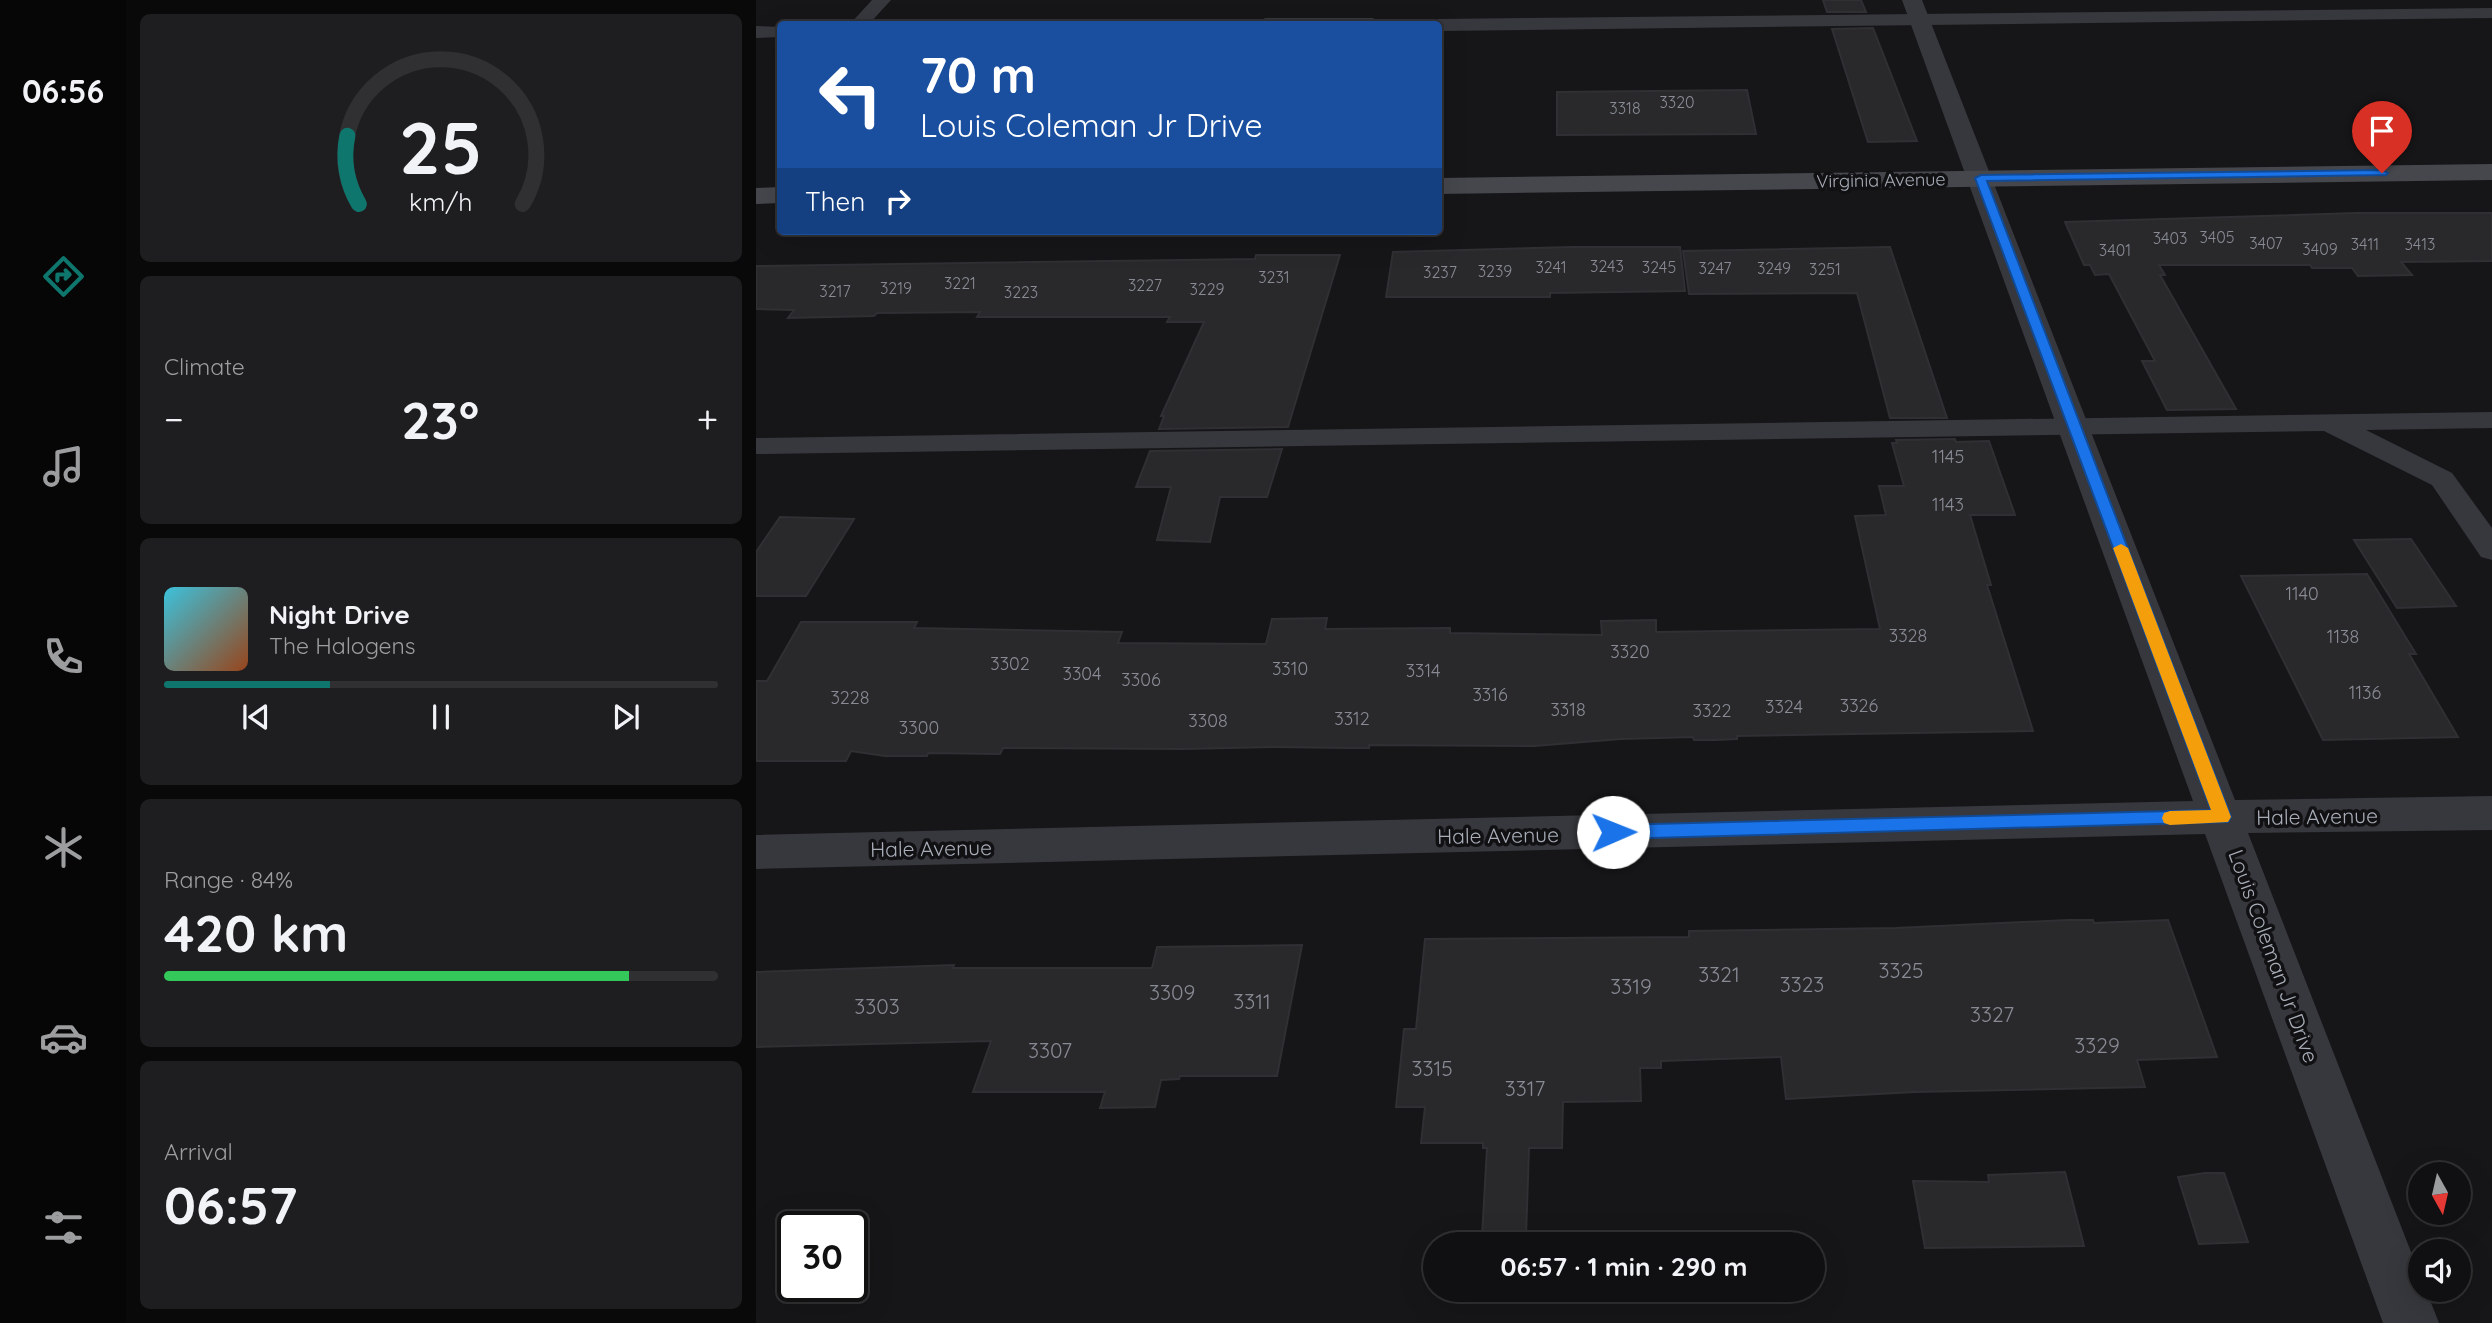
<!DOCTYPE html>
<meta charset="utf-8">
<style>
body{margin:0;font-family:Quicksand,sans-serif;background:#1e1e20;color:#f1f3f6;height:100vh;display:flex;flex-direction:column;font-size:26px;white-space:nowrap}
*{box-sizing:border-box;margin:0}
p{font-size:23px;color:#9c9d9f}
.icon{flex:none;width:38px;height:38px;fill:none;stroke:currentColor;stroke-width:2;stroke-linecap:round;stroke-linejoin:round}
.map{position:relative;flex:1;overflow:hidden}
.panel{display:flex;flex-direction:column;gap:14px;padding:14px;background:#09090a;width:630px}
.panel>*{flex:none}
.hud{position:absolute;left:21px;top:21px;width:665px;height:214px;border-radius:7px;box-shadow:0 7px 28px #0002,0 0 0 2px #303032;background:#1a4fa0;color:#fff;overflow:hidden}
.needle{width:46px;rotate:172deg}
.tools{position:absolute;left:1652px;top:1162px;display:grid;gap:14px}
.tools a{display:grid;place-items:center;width:63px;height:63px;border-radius:50%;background:#101012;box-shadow:0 7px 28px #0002,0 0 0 2px #303032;font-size:35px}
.speed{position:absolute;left:21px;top:1211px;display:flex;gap:14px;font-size:35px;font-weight:700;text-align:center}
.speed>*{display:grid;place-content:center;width:91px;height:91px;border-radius:50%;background:#101012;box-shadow:0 7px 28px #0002,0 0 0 2px #303032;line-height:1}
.speed .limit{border:4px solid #111;border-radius:10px;background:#fff;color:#111}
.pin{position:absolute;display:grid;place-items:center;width:60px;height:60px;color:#fff;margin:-72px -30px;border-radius:50% 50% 50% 0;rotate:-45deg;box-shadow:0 0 7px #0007}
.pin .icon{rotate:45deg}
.me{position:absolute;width:77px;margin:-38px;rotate:89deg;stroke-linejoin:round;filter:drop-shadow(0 0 5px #0008)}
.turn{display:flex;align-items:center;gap:24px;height:147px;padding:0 28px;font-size:32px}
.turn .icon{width:91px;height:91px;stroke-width:2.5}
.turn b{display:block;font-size:49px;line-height:60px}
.then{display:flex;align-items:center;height:66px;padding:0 28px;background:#0003;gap:14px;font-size:26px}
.big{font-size:52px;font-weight:700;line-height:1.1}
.panel .tile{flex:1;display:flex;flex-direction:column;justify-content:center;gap:10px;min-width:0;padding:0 24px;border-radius:10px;background:#1e1e20}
.panel .dial{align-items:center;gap:0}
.dial svg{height:182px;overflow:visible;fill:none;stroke:#303032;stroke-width:7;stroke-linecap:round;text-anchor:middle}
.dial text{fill:#f1f3f6;stroke:none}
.song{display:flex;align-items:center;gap:21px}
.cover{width:84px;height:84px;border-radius:10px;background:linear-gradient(135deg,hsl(190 70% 55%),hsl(20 70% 35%))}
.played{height:7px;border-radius:4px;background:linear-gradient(90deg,#0f766e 30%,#303032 30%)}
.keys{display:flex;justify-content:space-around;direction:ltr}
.heat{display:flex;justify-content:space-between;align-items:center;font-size:38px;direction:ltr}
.charge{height:10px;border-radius:5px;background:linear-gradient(90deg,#34c759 84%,#303032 0)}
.trip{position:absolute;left:667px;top:1232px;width:402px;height:70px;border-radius:35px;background:#101012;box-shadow:0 7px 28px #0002,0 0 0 2px #303032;font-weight:700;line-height:70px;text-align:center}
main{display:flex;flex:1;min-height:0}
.dock{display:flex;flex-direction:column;width:126px;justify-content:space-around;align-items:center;background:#060607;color:#9c9d9f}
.dock .icon{width:49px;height:49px}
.dock .selected{color:#0f766e}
.dock b{font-size:32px;color:#f1f3f6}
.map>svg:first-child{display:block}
</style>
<main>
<nav class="dock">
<b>06:56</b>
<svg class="icon selected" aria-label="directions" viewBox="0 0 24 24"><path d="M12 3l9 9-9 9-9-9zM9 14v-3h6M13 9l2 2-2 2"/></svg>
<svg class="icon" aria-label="music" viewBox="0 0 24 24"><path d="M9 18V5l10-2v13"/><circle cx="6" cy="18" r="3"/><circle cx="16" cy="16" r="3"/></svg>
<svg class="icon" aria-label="phone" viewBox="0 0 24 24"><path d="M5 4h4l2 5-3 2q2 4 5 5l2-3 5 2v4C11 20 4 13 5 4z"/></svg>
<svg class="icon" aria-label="climate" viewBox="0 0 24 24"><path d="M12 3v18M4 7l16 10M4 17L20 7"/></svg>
<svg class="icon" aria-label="car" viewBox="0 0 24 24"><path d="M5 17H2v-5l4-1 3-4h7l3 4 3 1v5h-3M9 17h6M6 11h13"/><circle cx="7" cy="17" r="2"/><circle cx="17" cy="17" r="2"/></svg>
<svg class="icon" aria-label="filters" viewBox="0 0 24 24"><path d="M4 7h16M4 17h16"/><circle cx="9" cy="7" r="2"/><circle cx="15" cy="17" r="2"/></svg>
</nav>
<section class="panel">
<div class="tile dial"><svg viewBox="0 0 100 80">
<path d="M14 69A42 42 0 1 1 86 69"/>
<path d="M14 69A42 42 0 0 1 9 39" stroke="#0f766e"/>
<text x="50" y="56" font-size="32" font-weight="700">25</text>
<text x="50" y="72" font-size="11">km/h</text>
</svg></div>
<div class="tile"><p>Climate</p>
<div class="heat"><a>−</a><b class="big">23°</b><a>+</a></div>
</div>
<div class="tile">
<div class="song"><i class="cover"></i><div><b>Night Drive</b><p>The Halogens</p></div></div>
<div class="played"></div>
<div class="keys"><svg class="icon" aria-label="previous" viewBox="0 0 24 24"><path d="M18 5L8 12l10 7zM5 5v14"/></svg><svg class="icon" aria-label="pause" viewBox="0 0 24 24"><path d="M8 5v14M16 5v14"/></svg><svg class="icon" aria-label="next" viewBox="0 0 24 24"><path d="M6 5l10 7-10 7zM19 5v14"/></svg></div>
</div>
<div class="tile"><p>Range · 84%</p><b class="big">420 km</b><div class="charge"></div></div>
<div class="tile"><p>Arrival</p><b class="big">06:57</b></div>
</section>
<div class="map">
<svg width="1736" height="1323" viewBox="0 0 1736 1323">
<rect width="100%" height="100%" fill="#161618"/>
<path fill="#29292c" stroke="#303034" stroke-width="2" d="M1067,0H1105L1110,12H1071Z
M1117,28L1161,141L1112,142L1076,29Z
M991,90L1000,134L801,135V92Z
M1601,213H1736V261L1645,262L1656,275L1602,276L1596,268H1556L1554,265H1403L1409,275H1404L1480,409L1411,410L1386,361H1399L1353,274L1339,275L1334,265H1328L1309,222Z
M817,247H924L929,291L794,293V297H630L637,252Z
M1134,247L1191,418H1134L1101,293L933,294L927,251Z
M500,255H584L532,427L403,429L408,416H405L448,322H411L414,317H221L224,312L121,313L118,316L32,318L38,310L0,309V266L499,259Z
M1199,439L1200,442L1233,441L1259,515H1214L1235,585H1231L1277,731L981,736V739L958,740H938L937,737L865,739L778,746L613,745V748H594L519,747L428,749L247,748L244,754L172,753L171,756H129L95,751L90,761H0V681H11L45,622H161L158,628L366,632L362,643L510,644L516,619L571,618L569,629L694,628V633L846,635L845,621L900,620V632L1124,629L1099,516L1130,515L1123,486H1148L1136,443H1141L1140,440Z
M526,449L511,497H464L454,542L401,540L415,487H380L394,451Z
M24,517L98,519L50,596H0V552Z
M1655,539L1700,606L1641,608L1598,540Z
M1611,574L1660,654H1653L1702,737L1567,740L1485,576Z
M1312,920H1337L1338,923L1412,920L1461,1057L1381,1060L1389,1087L1159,1092L1030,1099L1025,1057L905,1061V1068H884L885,1101L807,1102L806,1148H773L770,1236L726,1237L731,1148H727V1143H665L669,1107H640L648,1029H660L669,939L933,937V931L1140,928Z
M546,945L521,1076H424L423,1079L405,1080L399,1107L344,1108L349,1092H217L235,1041L0,1047V972L198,965L197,968H396L401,947Z
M1309,1172L1328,1246L1169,1248L1157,1181L1233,1182L1232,1175Z
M1449,1173H1468L1492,1242L1443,1244L1422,1177Z"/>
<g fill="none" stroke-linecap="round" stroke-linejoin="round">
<path fill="#37383d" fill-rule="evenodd" d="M116,0H135L113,24H94Z
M1736,8V18L682,31V24H673L682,19Z
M509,18H617L626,24H500Z
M0,26L24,27V37L0,38Z
M1736,412V428L1610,430L1696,473L1736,528V560L1725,557L1676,485L1568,431L0,454V438Z"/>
<path fill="#37383d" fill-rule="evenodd" d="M1146,0H1166L1479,800L1736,796V830L1492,833L1664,1275V1290H1670L1683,1323H1627L1449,834L0,869V835L1437,801Z"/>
<path fill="#45474d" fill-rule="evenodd" d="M1736,164V180L682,194V178Z
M24,187V203L0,204V188Z"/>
</g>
<path fill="#1a73e8" stroke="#114b97" stroke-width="2" d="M1626,170L1632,173L1630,175L1231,181L1475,817L1472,822L857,839L851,837L848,832L851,827L857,825L1455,810L1219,178L1225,175Z"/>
<path fill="#f59e0b" d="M1365,544L1372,548L1475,817L1472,822L1414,825L1408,823L1406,818L1408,813L1414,811L1455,810L1357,548Z"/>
<g text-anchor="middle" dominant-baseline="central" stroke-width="7" stroke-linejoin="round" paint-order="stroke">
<g font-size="16" fill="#888b94">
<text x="921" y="102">3320</text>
<text x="869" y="108">3318</text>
<text x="1461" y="237">3405</text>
<text x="1414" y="238">3403</text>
<text x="1510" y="243">3407</text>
<text x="1609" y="244">3411</text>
<text x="1664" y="244">3413</text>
<text x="1564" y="249">3409</text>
<text x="1359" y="250">3401</text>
<text x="851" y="266">3243</text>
<text x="795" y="267">3241</text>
<text x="903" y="267">3245</text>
<text x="959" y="268">3247</text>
<text x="1018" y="268">3249</text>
<text x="1069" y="269">3251</text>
<text x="739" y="271">3239</text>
<text x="684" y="272">3237</text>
<text x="518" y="277">3231</text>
<text x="204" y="283">3221</text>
<text x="389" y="285">3227</text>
<text x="140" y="288">3219</text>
<text x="451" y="289">3229</text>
<text x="79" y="291">3217</text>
<text x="265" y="292">3223</text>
</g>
<g font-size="18" fill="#a8adb8" stroke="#111113">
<text transform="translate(1125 180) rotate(-1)">Virginia Avenue</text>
</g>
<g font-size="18" fill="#888b94">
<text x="1192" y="456">1145</text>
<text x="1192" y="504">1143</text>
<text x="1546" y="593">1140</text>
<text x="1152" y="635">3328</text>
<text x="1587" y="636">1138</text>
<text x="874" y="651">3320</text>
<text x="254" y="663">3302</text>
<text x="534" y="668">3310</text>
<text x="667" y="670">3314</text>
<text x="326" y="673">3304</text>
<text x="385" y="679">3306</text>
<text x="1609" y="692">1136</text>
<text x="734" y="694">3316</text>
<text x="94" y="697">3228</text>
<text x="1103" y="705">3326</text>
<text x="1028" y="706">3324</text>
<text x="812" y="709">3318</text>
<text x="956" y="710">3322</text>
<text x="596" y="718">3312</text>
<text x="452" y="720">3308</text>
<text x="163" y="727">3300</text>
</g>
<g font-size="21" fill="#a8adb8" stroke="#111113">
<text transform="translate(1561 816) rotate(-1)">Hale Avenue</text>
<text transform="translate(742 835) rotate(-1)">Hale Avenue</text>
<text transform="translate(175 848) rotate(-1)">Hale Avenue</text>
<text transform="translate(1518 956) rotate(70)">Louis Coleman Jr Drive</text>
</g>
<g font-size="21" fill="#888b94">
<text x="1145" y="970">3325</text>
<text x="963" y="974">3321</text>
<text x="1046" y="984">3323</text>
<text x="875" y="986">3319</text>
<text x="416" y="992">3309</text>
<text x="496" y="1001">3311</text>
<text x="121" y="1006">3303</text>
<text x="1236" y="1014">3327</text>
<text x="1341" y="1045">3329</text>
<text x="294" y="1050">3307</text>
<text x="676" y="1068">3315</text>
<text x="769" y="1088">3317</text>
</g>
</g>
</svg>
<div class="tools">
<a><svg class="needle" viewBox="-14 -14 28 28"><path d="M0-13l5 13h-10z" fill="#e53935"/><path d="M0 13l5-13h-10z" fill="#9c9d9f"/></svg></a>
<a><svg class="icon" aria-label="sound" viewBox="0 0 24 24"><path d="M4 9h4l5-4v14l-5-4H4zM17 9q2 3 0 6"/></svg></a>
</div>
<div class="speed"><div class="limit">30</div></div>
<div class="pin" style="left:1626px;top:173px;background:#d93025"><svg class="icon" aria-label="arrive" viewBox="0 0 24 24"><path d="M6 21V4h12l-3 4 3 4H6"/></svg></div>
<svg class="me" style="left:857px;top:832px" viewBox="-20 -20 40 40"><circle r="19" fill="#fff"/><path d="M0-13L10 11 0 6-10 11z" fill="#1a73e8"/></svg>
<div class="trip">06:57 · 1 min · 290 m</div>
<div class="hud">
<div class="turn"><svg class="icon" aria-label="left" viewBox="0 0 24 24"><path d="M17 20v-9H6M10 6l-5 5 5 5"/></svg><div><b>70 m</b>Louis Coleman Jr Drive</div></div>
<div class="then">Then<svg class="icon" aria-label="right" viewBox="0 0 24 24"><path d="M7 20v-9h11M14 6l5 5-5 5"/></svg></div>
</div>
</div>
</main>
